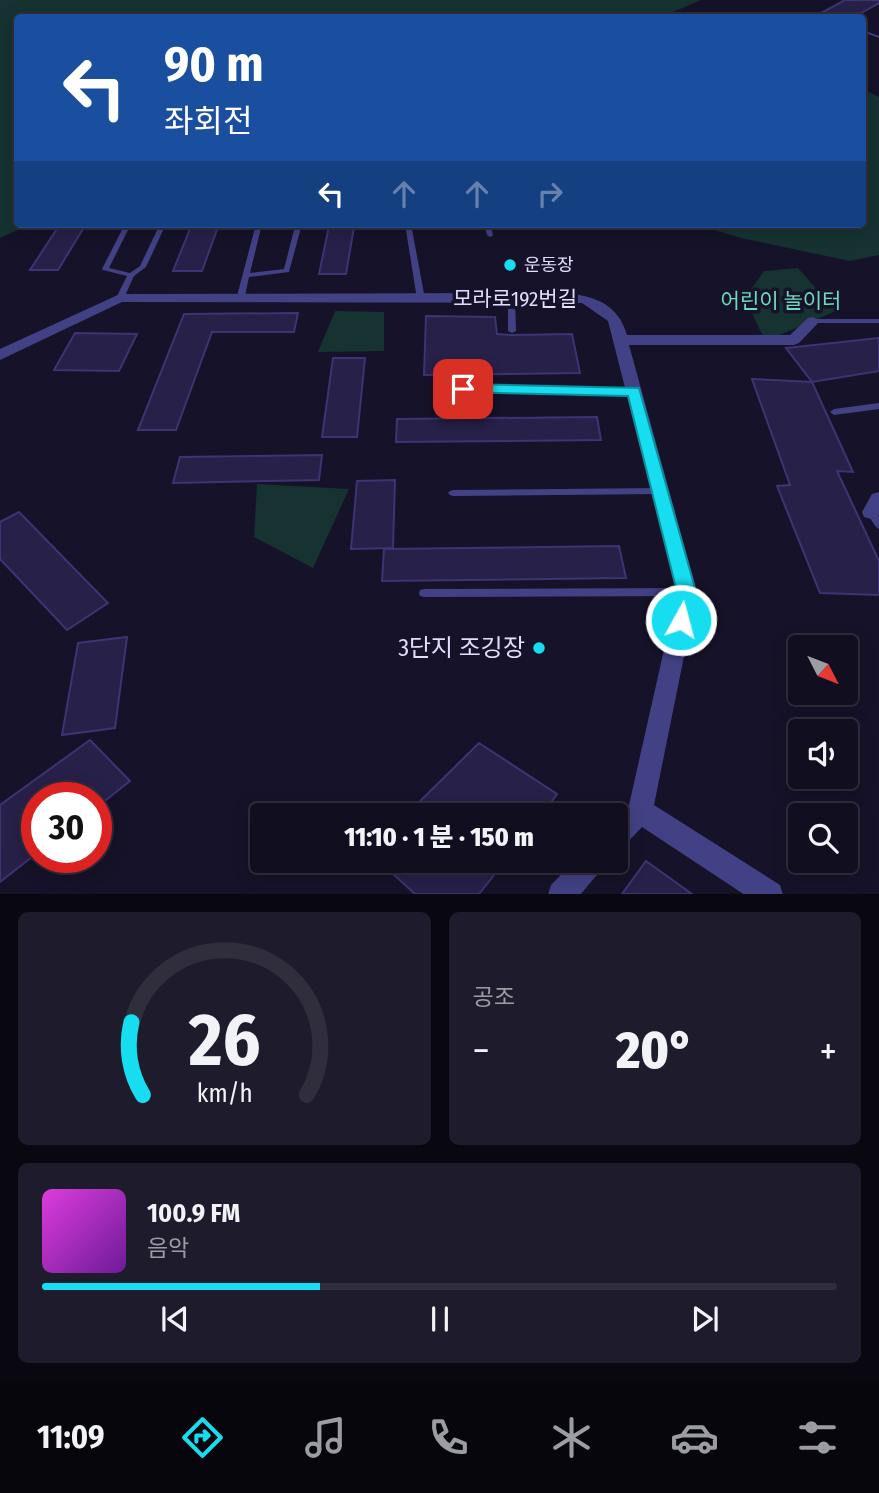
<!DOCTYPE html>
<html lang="ko">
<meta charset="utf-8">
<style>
body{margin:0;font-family:"Fira Sans Condensed","Noto Sans KR",sans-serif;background:#1e1c2c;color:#f1f3f6;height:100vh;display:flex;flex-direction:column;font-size:26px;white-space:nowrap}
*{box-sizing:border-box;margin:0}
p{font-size:23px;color:#9c9ca4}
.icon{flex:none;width:38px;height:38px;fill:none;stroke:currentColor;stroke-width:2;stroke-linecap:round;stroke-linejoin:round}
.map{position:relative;height:894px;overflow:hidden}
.panel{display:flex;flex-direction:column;gap:18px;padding:18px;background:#090811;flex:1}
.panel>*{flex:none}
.hud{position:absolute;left:14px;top:14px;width:852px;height:214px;border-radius:7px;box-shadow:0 4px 18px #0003,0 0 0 2px #302e3d;background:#1a4fa0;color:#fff;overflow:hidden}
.needle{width:46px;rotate:132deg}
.fabs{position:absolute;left:788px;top:635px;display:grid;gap:14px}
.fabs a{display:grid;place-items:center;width:70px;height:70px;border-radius:7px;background:#100e1f;box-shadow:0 4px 18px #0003,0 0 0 2px #302e3d;font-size:35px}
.speed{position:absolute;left:21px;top:782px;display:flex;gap:14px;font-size:35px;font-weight:700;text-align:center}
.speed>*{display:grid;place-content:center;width:91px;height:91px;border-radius:50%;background:#100e1f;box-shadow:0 4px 18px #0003,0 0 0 2px #302e3d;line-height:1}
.speed .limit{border:10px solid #d22;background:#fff;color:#111}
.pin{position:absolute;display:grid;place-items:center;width:60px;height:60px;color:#fff;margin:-30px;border-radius:14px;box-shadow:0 4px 10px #0006}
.me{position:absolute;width:77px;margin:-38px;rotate:7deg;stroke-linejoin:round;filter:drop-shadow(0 0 5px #0008)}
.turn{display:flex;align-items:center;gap:24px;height:147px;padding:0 35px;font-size:32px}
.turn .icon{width:91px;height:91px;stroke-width:2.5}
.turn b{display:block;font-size:49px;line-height:60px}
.lanes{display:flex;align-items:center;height:66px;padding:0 35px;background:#0003;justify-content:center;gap:35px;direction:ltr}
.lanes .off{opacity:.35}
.big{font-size:52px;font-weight:800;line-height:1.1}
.panel .tile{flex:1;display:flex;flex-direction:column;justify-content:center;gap:10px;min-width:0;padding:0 24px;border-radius:10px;background:#1e1c2c}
.panel .dial{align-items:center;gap:0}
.dial svg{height:182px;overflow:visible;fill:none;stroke:#302e3d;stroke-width:7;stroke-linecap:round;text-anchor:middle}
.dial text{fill:#f1f3f6;stroke:none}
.song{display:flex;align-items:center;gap:21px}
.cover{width:84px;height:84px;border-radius:10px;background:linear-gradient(135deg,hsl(300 70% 55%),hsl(280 70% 35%))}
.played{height:7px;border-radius:4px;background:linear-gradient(90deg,#16def0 35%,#302e3d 35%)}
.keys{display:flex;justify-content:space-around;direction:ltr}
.heat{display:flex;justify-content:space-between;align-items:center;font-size:38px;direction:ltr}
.panel .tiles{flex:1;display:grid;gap:18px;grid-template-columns:1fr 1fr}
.tile:last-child{grid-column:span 2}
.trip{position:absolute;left:250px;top:803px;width:378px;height:70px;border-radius:7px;background:#100e1f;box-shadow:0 4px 18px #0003,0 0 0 2px #302e3d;font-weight:800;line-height:70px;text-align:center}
.menu{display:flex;height:112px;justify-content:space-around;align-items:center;background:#06060c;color:#9c9ca4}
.menu .icon{width:49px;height:49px}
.menu .on{color:#16def0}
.menu b{font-size:32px;color:#f1f3f6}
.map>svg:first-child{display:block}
</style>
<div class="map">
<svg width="879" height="895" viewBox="0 0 879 895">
<rect width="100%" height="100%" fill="#161229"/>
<path fill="#163331" d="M0,0H701L673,12L639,18H18V224H30L0,238Z
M863,89L879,97V255L850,261L741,238L695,224H863Z
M798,268L836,311L765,341L745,298L764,271Z
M335,311L384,312V351L318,352Z
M257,484L349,489L313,568L254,537Z"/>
<path fill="#272049" stroke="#3f3373" stroke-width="2" d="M845,0H879V3L852,18H812Z
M60,224H86L58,270H30Z
M192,224H219L202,271H173Z
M329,226L354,227L346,274H319Z
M298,313L294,332H212L176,430H138L184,314Z
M426,316L495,317L497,334L511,335L572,334L580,373L424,375Z
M75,333L137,334L119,371L54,370Z
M879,338V371L812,382L786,348Z
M333,358H365L357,437H322Z
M752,379L812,382L853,472L837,471L879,561V595L820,593L777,486L790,485Z
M597,417L601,440L396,442L397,419Z
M322,455L319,480L173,483L180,457Z
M395,480L393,548L351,549L357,481Z
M19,512L108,603L67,630L0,559V522Z
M619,546L626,578L382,581L384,549Z
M127,637L115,728L62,735L78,643Z
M90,740L130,781L96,808V798H37V853L0,882V805Z
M479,743L557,794L541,816H405Z
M379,861H505L479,894H415Z
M646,861L692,894H622Z"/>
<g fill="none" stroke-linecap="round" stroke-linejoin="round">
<path fill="#424185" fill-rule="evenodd" d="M790,14L803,17L804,18L789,16Z
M863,30L879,36V38L863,32Z
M125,224H131L109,268L130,273L140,266L160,224H166L146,267L134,276L124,298L120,300L116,298L127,276L103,270L102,269Z
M256,224H262L250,273L284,269L295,226H276L273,224H302L289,272L249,277L245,296L241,298L237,296Z
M405,224H411L425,299L421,301L417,299Z
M484,224H490L493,235L492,236L490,237L487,235Z
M508,296H511L515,298L516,331L512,333L508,331Z
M810,319H879V323H813L809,321Z
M463,386L634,389L638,392L634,395L460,391L459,389L460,387Z
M879,403V409L834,415L830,412L834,409Z
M660,488L663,489L665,491L663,493L660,494L453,496L450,495L448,493L450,491L453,490Z
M871,509L874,510L879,517V529L876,527L866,512L868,510Z
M687,588L691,589L692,592L691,595L687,596L424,597L420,596L419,593L420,590L424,589Z"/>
<path fill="#424185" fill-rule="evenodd" d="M565,293C595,296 618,304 627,335H790L808,318L813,317L820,321L799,343L794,345H629L697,592L654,805L780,885L783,895H745L642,827L625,845L616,849V818L629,805L677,592L608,321L582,303L122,302L0,360V349L120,294Z
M879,492V515L871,519L864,517L862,512L872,494Z
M574,861H605L601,870L580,895H548L551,885Z"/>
</g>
<path fill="#16def0" stroke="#0e909c" stroke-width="2" d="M463,384L639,388L696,592L688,625L681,628L674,625L671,620L677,592L628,396L458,392L456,389Z"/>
<g fill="#16def0" stroke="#161229" stroke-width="2.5">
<circle cx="510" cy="265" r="7"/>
<circle cx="539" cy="648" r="7"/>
</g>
<g text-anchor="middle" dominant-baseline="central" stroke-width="7" stroke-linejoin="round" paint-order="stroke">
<g font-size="18" fill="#e0ddfd" stroke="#161229" text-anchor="start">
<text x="524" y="265">운동장</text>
</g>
<g font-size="21" fill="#e0ddfd" stroke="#161229">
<text x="515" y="299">모라로192번길</text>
</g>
<g font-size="21" fill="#6cdabc" stroke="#161229">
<text x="781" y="301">어린이 놀이터</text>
</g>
<g font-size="24" fill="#e0ddfd" stroke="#161229" text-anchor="end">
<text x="525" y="648">3단지 조깅장</text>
</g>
</g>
</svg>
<div class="fabs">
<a><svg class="needle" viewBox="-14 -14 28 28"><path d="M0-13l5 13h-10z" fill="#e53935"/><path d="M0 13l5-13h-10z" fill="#9c9ca4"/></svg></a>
<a><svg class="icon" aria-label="sound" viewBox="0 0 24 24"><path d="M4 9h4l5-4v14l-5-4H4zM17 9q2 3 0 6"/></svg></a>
<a><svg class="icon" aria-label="search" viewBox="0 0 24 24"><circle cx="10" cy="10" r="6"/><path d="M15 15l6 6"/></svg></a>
</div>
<div class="speed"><div class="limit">30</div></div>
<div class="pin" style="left:463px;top:389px;background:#d93025"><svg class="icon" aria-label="arrive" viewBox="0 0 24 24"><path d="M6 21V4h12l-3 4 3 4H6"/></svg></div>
<svg class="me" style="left:681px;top:620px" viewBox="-20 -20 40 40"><circle r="17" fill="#16def0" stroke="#fff" stroke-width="3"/><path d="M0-11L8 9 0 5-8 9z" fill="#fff"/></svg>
<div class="trip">11:10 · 1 분 · 150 m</div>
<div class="hud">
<div class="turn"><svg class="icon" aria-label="left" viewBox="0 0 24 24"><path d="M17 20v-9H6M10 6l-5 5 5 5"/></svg><div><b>90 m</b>좌회전</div></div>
<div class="lanes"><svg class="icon" aria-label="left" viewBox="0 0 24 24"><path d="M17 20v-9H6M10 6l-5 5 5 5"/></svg><svg class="icon off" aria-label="ahead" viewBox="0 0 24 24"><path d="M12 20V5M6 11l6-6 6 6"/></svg><svg class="icon off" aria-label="ahead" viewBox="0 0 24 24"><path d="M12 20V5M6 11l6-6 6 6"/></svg><svg class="icon off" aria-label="right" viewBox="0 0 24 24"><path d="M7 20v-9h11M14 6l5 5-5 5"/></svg></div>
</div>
</div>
<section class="panel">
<div class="tiles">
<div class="tile dial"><svg viewBox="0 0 100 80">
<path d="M14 69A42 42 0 1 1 86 69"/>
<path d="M14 69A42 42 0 0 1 9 37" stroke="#16def0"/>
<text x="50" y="56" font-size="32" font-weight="700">26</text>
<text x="50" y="72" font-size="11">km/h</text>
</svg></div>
<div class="tile"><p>공조</p>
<div class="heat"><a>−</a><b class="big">20°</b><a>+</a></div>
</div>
<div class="tile">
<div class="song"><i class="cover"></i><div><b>100.9 FM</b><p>음악</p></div></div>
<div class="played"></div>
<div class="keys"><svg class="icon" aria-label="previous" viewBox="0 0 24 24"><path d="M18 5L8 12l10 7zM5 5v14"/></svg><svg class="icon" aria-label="pause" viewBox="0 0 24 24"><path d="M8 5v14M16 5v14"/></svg><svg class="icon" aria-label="next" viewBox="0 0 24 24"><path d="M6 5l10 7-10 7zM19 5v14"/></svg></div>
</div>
</div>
</section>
<nav class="menu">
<b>11:09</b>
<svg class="icon on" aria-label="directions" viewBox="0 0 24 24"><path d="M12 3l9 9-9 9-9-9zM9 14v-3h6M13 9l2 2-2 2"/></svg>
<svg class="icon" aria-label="music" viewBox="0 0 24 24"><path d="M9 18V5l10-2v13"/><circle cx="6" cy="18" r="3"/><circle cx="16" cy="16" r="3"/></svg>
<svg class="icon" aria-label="phone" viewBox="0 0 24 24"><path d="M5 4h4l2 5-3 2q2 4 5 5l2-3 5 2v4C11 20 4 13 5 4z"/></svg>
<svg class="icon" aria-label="climate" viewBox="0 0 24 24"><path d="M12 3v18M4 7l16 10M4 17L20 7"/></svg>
<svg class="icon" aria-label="car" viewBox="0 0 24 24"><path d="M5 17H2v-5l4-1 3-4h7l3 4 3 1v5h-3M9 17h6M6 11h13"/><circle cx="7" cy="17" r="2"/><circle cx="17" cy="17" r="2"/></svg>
<svg class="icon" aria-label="filters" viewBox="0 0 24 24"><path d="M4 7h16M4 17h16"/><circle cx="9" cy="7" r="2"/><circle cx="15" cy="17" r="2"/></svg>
</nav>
